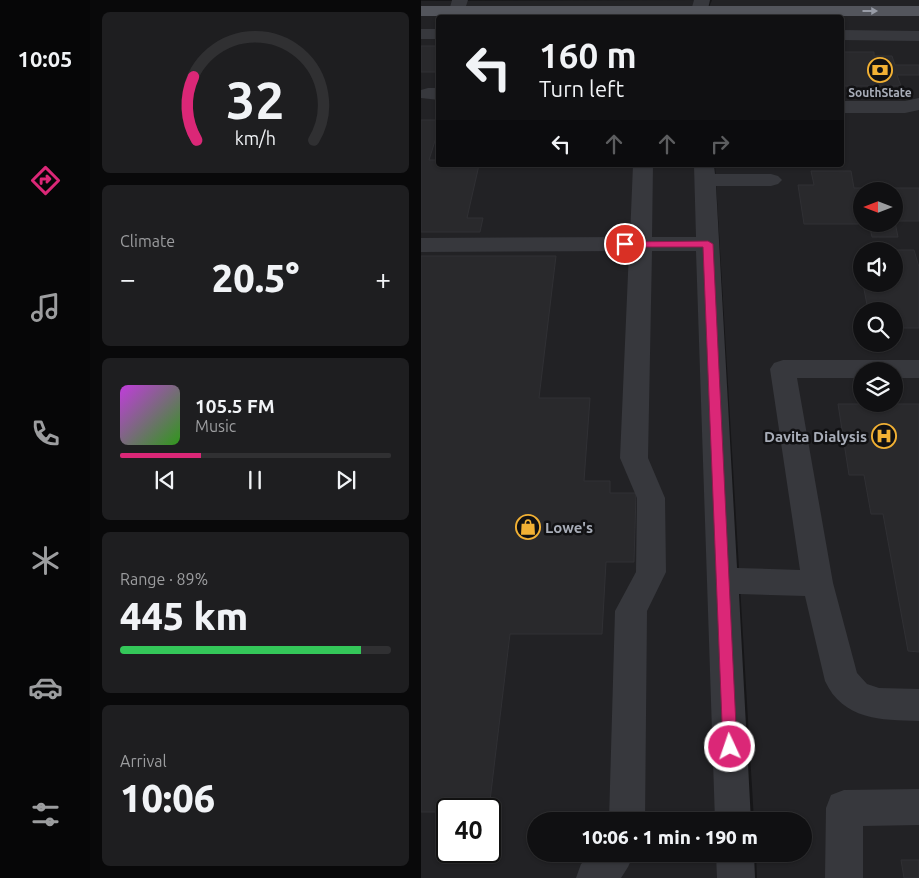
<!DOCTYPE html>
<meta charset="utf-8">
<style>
body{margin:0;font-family:Ubuntu,sans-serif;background:#1e1e20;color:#f1f3f6;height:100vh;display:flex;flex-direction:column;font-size:19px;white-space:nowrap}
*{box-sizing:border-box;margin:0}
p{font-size:16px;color:#9c9d9f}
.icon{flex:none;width:28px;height:28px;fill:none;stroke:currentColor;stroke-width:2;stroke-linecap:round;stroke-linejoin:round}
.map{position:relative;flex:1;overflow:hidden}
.sheet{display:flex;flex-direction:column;gap:12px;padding:12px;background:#09090a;width:331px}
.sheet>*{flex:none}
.top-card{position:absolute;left:15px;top:15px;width:408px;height:152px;border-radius:5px;box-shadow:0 1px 4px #0004,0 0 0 1px #303032;background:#101012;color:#f1f3f6;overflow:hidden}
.needle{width:32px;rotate:270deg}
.buttons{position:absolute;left:432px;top:182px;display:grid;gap:10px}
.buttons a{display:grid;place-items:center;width:50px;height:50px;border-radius:50%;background:#101012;box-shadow:0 1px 4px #0004,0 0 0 1px #303032;font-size:25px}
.speed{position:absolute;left:15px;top:798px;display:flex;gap:10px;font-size:25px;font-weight:700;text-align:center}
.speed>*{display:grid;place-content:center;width:65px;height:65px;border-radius:50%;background:#101012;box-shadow:0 1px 4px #0004,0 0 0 1px #303032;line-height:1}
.speed .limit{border:2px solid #111;border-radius:8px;background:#fff;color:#111}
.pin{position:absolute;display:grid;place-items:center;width:42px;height:42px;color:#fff;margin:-21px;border:2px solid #fff;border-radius:50%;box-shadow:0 1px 5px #0007}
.me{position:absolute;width:55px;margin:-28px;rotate:357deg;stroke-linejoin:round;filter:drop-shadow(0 0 4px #0008)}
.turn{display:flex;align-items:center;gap:18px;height:105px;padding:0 20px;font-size:22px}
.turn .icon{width:65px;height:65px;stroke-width:2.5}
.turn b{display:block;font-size:35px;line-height:42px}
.lanes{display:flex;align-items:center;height:48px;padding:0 20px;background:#0003;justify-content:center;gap:25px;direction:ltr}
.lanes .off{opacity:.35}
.big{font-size:38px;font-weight:800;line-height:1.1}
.sheet .card{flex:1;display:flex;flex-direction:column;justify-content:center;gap:8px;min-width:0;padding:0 18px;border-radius:8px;background:#1e1e20}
.sheet .dial{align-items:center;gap:0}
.dial svg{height:130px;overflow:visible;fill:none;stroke:#303032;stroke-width:7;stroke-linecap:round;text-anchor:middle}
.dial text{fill:#f1f3f6;stroke:none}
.song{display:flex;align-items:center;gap:15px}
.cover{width:60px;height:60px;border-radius:8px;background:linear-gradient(135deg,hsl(290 70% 55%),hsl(110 70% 35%))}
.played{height:5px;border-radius:2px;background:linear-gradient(90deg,#db2777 30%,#303032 30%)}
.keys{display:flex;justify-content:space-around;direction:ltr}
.heat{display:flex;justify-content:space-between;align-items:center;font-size:28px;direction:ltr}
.charge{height:8px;border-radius:4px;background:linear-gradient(90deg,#34c759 89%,#303032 0)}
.trip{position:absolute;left:106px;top:812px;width:285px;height:50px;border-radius:25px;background:#101012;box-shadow:0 1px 4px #0004,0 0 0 1px #303032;font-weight:800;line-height:50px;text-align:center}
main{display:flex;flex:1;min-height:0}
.menu{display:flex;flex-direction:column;width:90px;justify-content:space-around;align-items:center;background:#060607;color:#9c9d9f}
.menu .icon{width:35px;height:35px}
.menu .selected{color:#db2777}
.menu b{font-size:22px;color:#f1f3f6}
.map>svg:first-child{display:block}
</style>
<main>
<nav class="menu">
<b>10:05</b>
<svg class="icon selected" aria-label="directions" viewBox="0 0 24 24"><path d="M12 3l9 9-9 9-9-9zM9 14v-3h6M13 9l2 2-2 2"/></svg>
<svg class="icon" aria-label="music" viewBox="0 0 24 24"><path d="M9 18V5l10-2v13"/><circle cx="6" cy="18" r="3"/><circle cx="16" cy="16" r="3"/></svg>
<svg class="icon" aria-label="phone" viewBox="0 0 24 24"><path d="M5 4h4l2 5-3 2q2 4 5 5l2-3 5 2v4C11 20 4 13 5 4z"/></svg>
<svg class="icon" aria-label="climate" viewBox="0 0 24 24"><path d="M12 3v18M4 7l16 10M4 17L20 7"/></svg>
<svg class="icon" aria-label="car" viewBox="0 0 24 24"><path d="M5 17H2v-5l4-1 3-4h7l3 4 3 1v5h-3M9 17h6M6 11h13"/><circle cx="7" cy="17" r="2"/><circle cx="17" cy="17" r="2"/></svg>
<svg class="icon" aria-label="filters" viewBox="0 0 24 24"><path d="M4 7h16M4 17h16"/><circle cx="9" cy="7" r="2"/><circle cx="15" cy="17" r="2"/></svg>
</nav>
<section class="sheet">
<div class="card dial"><svg viewBox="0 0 100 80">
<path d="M14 69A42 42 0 1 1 86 69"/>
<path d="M14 69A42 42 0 0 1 12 30" stroke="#db2777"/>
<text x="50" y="56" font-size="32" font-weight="700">32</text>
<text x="50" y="72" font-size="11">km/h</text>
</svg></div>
<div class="card"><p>Climate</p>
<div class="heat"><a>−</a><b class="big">20.5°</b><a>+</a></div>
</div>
<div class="card">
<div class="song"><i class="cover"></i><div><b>105.5 FM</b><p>Music</p></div></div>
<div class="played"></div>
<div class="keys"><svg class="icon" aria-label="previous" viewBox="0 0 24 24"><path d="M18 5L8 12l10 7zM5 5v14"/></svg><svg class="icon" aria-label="pause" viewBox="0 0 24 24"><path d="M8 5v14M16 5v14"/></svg><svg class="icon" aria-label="next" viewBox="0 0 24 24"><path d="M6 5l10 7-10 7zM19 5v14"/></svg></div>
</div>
<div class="card"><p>Range · 89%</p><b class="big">445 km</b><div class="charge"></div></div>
<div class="card"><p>Arrival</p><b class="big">10:06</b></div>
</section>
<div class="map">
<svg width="498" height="878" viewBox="0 0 498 878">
<rect width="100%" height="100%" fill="#161618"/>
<path fill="#222225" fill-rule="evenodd" d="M281,0L276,17L18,18V165H283L312,821H115V854H314L315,878H0V1ZM26,809H69V851H26Z
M291,0H498V7H288Z
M286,15H498V878H336L335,854H382V821H333L294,165H420V18H286ZM441,191H474V224H441ZM441,251H474V284H441ZM441,311H474V344H441ZM441,371H474V404H441Z"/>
<path fill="#29292c" stroke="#303034" d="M0,46H18V72H0Z
M420,52H453V56H471L474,65H498V75H476L480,86H420Z
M0,120H18V128L8,160H18V165H58L46,218H62L59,232H0Z
M390,171H430L433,188H498V221H474V191H441V224L474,222L477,237H451L448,224H383L377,185H393Z
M455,250H493L498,267V328H474V311L447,310L442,284H474V251Z
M0,256H135L118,398H169L163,481H189V493H215L213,562H185L181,634H89L68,809H26V812H0Z
M417,404H498V652L487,651L462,514H450L443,475H428Z
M480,860H498V878H483Z"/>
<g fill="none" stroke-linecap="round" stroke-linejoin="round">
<path fill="#37383d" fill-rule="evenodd" d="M31,0H47L42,15H30L28,11Z
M273,0H289L285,18H268Z
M0,29H18V39H0Z
M420,30L498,31V41L420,40Z
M7,88H18V100L0,98V90Z
M498,98V110L484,113H420V101H484Z
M212,165H232L231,237H275L273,165H293L294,174H350L357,176L361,180L357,184L350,186H295L316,568L379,570L349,369L353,363L362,360H498V378H474V371H441V378H376L412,583L436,673L446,684L458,688L498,689V721C460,720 422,720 404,681L384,596L318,594L330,821H294L275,251H231L227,458L244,498L245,572L226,611L224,821H188L194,611L215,572L216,498L199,458L208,251L0,252V238L209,237Z
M498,789V825L442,826V878H404L405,808L410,795L423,790Z
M171,854H213L207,867L200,878H155L160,864Z
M295,854H333L334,878H296Z"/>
<path fill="#53555c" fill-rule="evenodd" d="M0,6H498V16H0Z"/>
</g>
<defs><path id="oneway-solid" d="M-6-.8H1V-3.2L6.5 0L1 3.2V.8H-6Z" transform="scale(1.25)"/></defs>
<use fill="#979ba6" href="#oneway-solid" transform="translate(449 11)"/>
<path fill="#db2777" stroke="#8e194d" d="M287,241L292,244L316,747L314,752L309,754L304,752L302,747L282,247H204L199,244L204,242Z"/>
<defs>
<symbol id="bank-ring" viewBox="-11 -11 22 22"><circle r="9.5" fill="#111113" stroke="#f2b134" stroke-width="1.5"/><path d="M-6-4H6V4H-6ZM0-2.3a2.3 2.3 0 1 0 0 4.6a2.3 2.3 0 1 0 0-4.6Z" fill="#f2b134"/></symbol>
<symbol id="hospital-ring" viewBox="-11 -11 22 22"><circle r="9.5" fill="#111113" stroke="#f2b134" stroke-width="1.5"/><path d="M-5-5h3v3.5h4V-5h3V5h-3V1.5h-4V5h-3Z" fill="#f2b134"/></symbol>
<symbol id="shop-ring" viewBox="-11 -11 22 22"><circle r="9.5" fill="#111113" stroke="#f2b134" stroke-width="1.5"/><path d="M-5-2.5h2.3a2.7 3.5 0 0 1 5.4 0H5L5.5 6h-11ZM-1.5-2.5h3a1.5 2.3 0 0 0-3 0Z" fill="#f2b134"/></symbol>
</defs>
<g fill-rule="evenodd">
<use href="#bank-ring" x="445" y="56" width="28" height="28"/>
<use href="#hospital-ring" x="449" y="422" width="28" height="28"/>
<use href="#shop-ring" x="93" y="513" width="28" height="28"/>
</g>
<g text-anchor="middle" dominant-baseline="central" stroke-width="5" stroke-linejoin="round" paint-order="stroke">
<g font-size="12" font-weight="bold" fill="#a8adb8" stroke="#111113">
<text x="459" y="92">SouthState</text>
</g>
<g font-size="15" font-weight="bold" fill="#a8adb8" stroke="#111113" text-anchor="end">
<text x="446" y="436">Davita Dialysis</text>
<text x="124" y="527" text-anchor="start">Lowe's</text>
</g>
</g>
</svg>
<div class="buttons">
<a><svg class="needle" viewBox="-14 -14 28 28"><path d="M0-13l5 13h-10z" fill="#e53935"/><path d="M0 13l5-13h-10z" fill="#9c9d9f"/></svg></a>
<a><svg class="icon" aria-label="sound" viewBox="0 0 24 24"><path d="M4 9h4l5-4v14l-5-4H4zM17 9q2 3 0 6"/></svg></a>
<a><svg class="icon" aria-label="search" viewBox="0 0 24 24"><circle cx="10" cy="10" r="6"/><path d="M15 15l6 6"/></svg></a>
<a><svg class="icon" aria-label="layers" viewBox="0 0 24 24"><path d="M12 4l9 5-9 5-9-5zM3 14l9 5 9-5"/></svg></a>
</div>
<div class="speed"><div class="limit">40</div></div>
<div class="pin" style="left:204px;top:244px;background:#d93025"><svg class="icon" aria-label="arrive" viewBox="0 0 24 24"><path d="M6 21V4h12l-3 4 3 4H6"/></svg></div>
<svg class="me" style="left:309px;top:747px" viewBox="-20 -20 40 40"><circle r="17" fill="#db2777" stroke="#fff" stroke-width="3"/><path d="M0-11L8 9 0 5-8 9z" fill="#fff"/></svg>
<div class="trip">10:06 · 1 min · 190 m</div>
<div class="top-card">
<div class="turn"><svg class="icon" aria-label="left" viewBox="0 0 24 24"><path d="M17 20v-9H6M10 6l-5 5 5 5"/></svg><div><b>160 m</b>Turn left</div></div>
<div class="lanes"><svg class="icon" aria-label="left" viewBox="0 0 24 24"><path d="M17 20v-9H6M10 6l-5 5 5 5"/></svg><svg class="icon off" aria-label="ahead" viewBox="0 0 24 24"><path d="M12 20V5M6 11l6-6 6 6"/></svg><svg class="icon off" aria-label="ahead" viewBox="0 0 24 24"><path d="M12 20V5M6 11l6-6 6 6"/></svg><svg class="icon off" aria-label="right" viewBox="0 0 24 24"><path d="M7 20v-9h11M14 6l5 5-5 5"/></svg></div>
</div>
</div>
</main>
